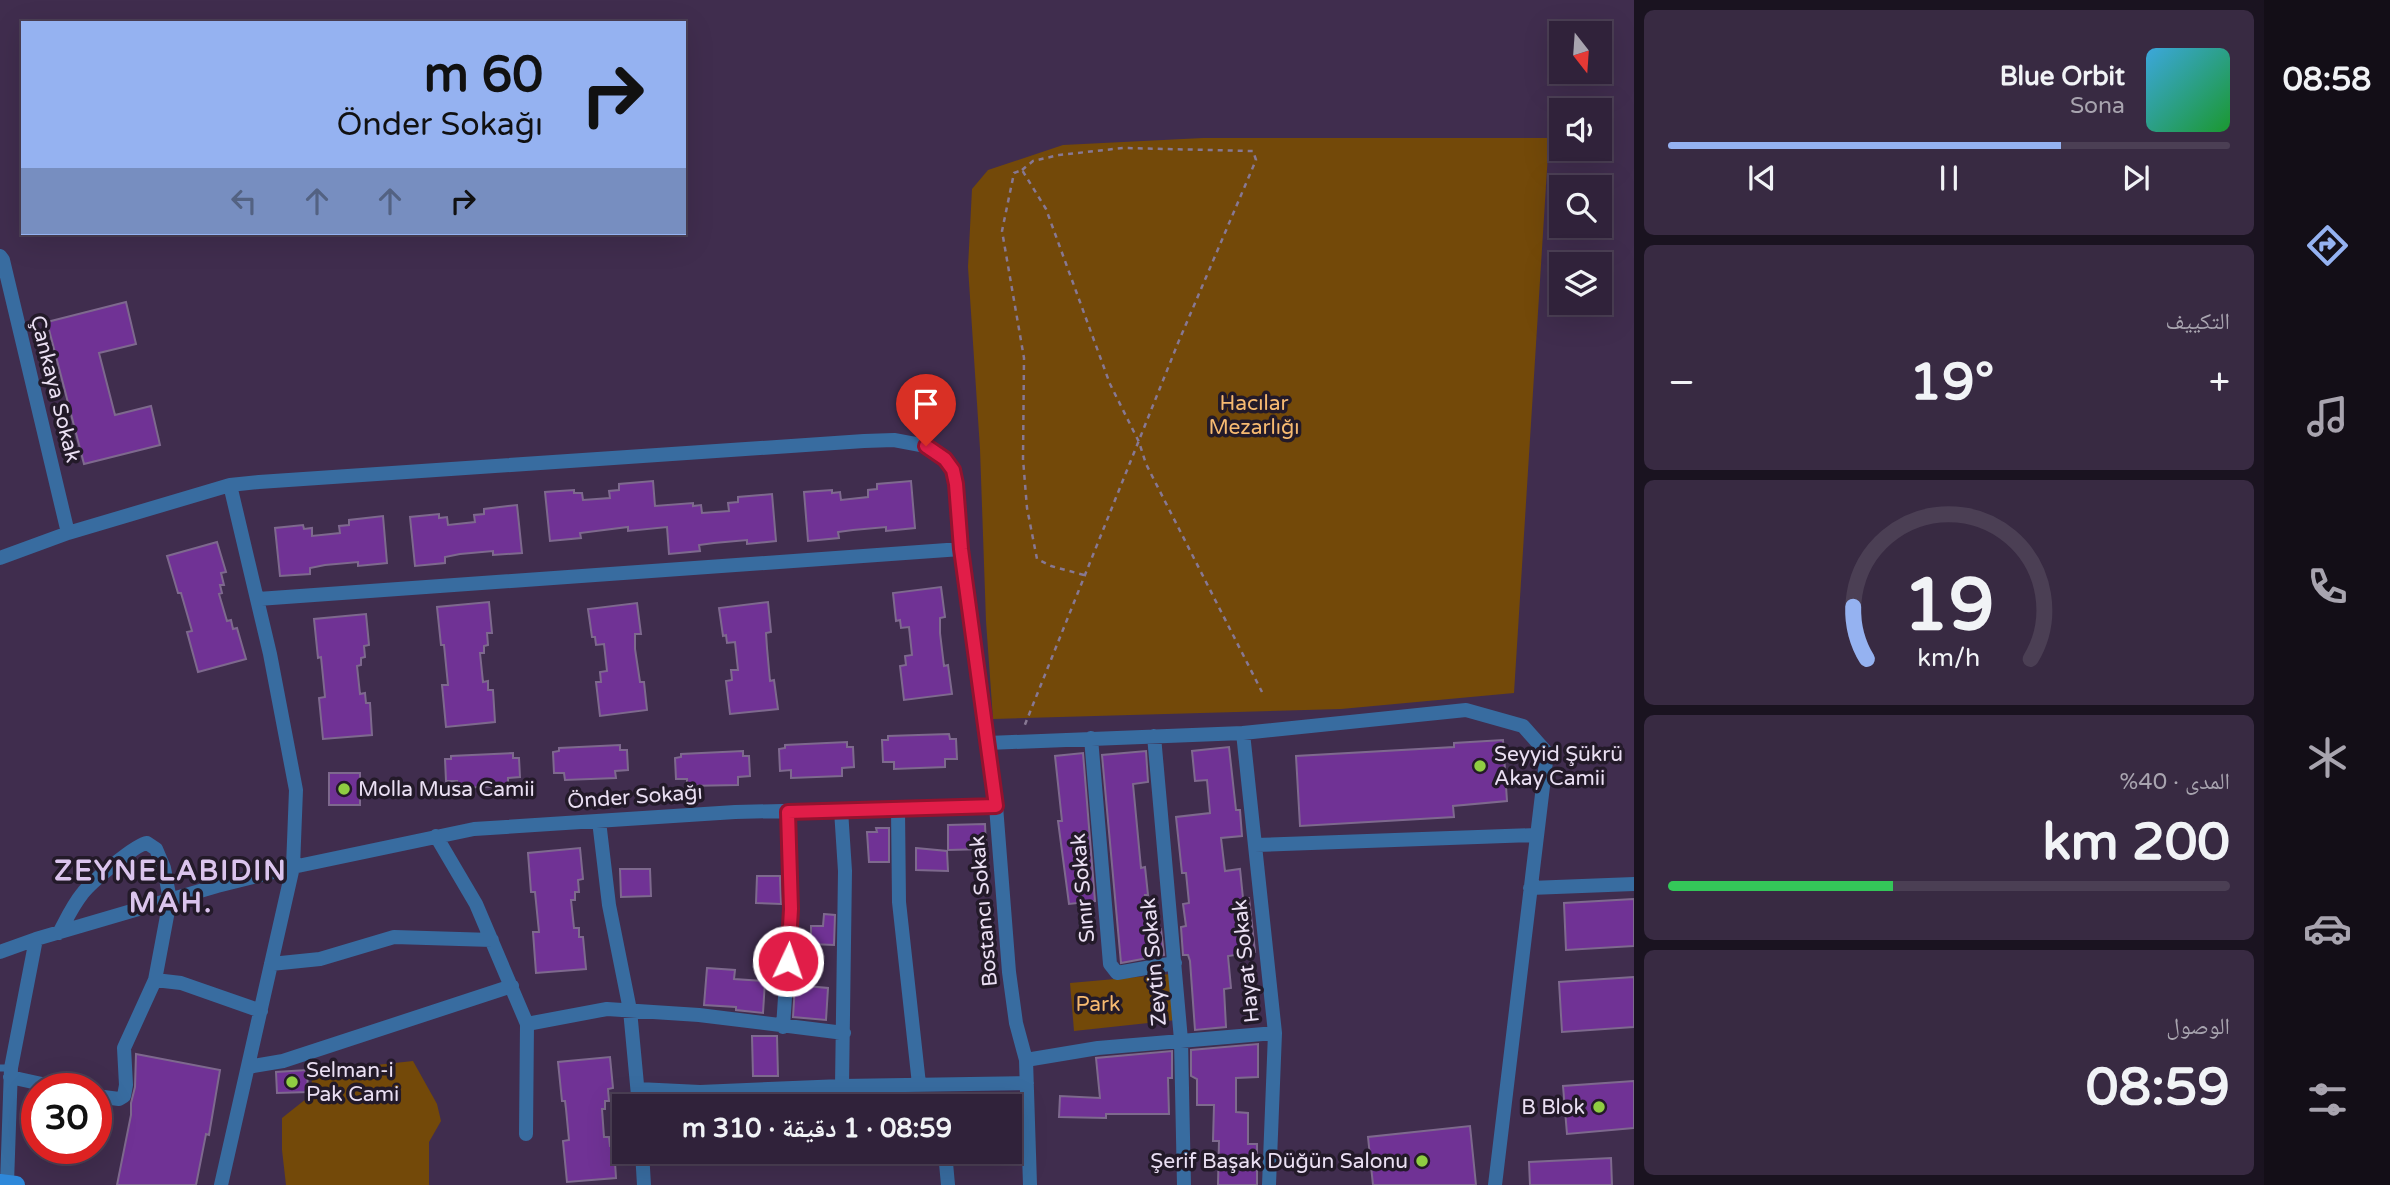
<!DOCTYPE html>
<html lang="ar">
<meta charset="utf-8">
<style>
body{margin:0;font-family:"Varela Round","Noto Naskh Arabic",sans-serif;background:#382a42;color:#f1f3f6;direction:rtl;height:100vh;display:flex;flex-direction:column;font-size:26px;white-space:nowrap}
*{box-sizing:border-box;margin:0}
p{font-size:23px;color:#a8a4af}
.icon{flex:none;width:38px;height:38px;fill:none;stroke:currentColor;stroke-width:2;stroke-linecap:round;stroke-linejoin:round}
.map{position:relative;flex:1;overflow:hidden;direction:ltr}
.drawer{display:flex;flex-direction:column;gap:10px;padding:10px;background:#1a1320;width:630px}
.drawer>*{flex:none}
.guide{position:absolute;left:21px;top:21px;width:665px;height:214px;border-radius:0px;box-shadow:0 7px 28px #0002,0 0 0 2px #4b3f54;direction:rtl;background:#95b2f1;color:#111;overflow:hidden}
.needle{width:46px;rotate:163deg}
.tools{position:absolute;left:1549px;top:21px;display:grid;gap:14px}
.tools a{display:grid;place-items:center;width:63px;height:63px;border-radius:0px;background:#30223a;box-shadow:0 7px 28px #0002,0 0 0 2px #4b3f54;font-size:35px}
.speed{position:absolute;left:21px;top:1073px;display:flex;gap:14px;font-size:35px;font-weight:700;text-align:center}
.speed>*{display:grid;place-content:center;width:91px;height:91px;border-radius:50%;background:#30223a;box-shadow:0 7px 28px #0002,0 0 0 2px #4b3f54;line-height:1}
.speed .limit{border:10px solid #d22;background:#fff;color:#111}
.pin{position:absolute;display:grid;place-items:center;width:60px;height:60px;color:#fff;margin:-72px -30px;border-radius:50% 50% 50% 0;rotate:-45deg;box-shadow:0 0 7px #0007}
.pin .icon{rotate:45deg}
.me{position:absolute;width:77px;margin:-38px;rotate:3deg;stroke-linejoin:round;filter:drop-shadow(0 0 5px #0008)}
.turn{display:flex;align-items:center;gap:24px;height:147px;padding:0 28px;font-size:32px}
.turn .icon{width:91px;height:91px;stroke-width:2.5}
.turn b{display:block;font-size:49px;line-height:60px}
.lanes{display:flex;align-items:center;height:66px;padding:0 28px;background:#0003;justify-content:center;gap:35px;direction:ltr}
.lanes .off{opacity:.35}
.big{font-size:52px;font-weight:700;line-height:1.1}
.drawer .tile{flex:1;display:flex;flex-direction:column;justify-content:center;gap:10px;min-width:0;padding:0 24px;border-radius:10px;background:#382a42}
.drawer .dial{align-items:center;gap:0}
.dial svg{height:182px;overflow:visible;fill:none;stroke:#4b3f54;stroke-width:7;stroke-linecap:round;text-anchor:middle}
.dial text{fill:#f1f3f6;stroke:none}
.song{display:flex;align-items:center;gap:21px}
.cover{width:84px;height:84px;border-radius:10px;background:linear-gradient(135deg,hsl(200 70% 55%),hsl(130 70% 35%))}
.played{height:7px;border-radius:4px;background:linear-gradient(90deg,#95b2f1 70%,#4b3f54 70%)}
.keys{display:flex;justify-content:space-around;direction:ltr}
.heat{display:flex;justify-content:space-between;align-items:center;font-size:38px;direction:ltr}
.charge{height:10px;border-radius:5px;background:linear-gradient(90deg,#34c759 40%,#4b3f54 0)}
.trip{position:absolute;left:612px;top:1094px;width:410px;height:70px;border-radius:0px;background:#30223a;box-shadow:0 7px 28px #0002,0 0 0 2px #4b3f54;font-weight:700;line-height:70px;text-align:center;direction:rtl}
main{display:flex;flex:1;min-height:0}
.tab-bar{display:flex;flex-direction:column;width:126px;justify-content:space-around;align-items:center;background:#130e17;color:#a8a4af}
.tab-bar .icon{width:49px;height:49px}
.tab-bar .active{color:#95b2f1}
.tab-bar b{font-size:32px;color:#f1f3f6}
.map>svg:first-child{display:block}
</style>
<main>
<nav class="tab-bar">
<b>08:58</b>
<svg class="icon active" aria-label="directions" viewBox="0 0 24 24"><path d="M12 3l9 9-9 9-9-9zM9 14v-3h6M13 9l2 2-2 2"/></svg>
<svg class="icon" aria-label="music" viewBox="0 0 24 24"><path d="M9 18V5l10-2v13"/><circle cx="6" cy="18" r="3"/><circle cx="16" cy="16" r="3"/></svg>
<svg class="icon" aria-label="phone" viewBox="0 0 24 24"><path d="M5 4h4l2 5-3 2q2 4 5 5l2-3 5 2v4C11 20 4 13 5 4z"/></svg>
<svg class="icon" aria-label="climate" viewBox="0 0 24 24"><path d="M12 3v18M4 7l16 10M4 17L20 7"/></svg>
<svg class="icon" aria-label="car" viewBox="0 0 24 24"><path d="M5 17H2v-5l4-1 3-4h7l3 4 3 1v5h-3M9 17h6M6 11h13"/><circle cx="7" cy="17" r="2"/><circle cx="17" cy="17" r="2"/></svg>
<svg class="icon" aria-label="filters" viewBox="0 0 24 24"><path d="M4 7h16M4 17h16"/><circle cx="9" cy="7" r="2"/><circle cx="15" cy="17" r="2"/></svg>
</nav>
<section class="drawer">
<div class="tile">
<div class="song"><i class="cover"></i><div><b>Blue Orbit</b><p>Sona</p></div></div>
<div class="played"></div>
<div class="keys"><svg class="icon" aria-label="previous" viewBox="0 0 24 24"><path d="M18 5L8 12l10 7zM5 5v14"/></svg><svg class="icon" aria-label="pause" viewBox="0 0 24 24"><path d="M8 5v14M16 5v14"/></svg><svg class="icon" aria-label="next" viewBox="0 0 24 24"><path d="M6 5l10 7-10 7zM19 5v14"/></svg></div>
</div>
<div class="tile"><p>التكييف</p>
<div class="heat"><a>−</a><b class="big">19°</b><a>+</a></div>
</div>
<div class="tile dial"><svg viewBox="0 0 100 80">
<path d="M14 69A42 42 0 1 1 86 69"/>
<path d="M14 69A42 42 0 0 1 8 46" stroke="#95b2f1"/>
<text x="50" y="56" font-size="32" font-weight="700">19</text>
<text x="50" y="72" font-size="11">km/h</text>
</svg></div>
<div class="tile"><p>المدى · 40%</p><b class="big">200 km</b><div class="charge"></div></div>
<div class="tile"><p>الوصول</p><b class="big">08:59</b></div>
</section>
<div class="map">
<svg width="1634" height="1185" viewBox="0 0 1634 1185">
<rect width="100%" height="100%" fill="#402d4e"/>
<path fill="#734909" d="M1203,138H1549L1514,693L1341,709L993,719L986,621L980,449L968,267L972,189L988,170L1063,145Z
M1171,974L1176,1020L1074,1031L1070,983Z
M413,1061L437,1104L441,1121L429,1142V1185H286L282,1150V1118L311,1095L312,1078L367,1066Z"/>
<path fill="#703295" stroke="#7e698e" stroke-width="2" d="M126,302L136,344L99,353L115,415L151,406L160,445L84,464L47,322Z
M653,481L655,506L693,503V506L701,505L702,513L729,511L728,503L738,502V497L772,494L776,541L747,544V540L714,543L699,545L700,551L669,554L667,527L628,531V527L580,533L581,538L550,541L545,492L574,490V493H582L583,500L610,498L609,491L619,490V484Z
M911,481L915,528L886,531V527L853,530L838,532L839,538L808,541L804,492L832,490V493L840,492L841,500L868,497V490L877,489V484Z
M517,505L522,553L493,555V551L460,554L445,557V563L415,566L410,517L439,514V518L447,517L448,525L475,522L474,515L484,514V509Z
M383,516L387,563L358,566V562L325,565L310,568V574L280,576L275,528L303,525L304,529L312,528V536L340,533L339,526L349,525V520Z
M217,542L226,572L221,573L224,585H220L222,593L219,594L227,621L231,620L233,629L237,628L246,659L198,672L187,632L192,631L181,593H178L167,556Z
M941,587L945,617L940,618V633L944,666L948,665L952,694L904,700L900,666L906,665L905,656L912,655L909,627L901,628L900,620L896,621L893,593Z
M489,602L492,633H487L488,645L484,646V653H480L483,682L488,681V690H493L495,722L446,727L442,685H448L444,645H441L437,607Z
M768,602L771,632L766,633L767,648L770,681L774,680L778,709L730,714L726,681L732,680L731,670H738L735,642L727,643L726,635L723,636L719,608Z
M637,603L641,634H635V649L640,682H644L647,710L600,716L596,682H601L600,672L607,671L604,644L596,645L595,637H592L588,609Z
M366,614L369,645L364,646L365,657L361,658V665L357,666L360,694L365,693L366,703H370L372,735L323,739L319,698L325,697L321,657L318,658L314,619Z
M949,734L950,739H956L957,759H945V767L894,769V762H883L882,740H888V736Z
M1503,740L1507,801L1453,806L1454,817L1300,826L1296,756L1454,747V743Z
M847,742V747H853L854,767L842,768V776L791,778V770L780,771L779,749L785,748V745Z
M620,745V750H627L628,770L615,771L616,778L565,780L564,773H554L553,752L559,751V748Z
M1229,747L1236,810H1240L1242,836L1221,838L1225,871L1240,869L1243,898H1249L1255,952L1228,956L1231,988L1224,989L1226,1027L1195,1030L1190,961L1188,955H1183L1181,927L1186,926L1183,904L1189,903L1186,873H1182L1176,817L1210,813L1207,780L1195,781L1192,751Z
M743,751V756H749L750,776L738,777V785L687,786V779H676L675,758L681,757V754Z
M1146,751L1148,782L1133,784L1141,868L1145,867L1148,895H1145L1150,930L1161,929L1164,955L1121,963L1102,755Z
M513,753V758H519L520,777L508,778V786L457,788V781H446L445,759H451V756Z
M1083,753L1095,901L1069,904L1058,821H1062L1055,756Z
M329,773H360V805H329Z
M985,824L986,849L948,850V825Z
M876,828H889V862H869L867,832H877Z
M580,848L583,879L578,880L579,892H575V900H571L574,928H579V937H583L586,969L536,973L533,932H539L535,892H531L528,853Z
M916,848L947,851L948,871L916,870Z
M620,869H650L651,896L621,897Z
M757,876H780L781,904L756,903Z
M1634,899V946L1566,950L1564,903Z
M824,914L835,915L834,945L811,944V926H823Z
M707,968L735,970L734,979L765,981L763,1013L736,1010V1007L704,1005Z
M1634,977V1027L1562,1032L1559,982Z
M795,985L828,988L826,1020L793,1017Z
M752,1036H777L778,1076H753Z
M1258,1044V1077L1236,1078V1112L1248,1113V1144H1257V1185H1218L1219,1141H1213L1214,1105H1197V1079L1191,1076V1050Z
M1172,1051V1078H1168L1169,1114H1106V1118L1059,1117L1060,1096L1100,1098L1096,1058Z
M136,1054L220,1070L209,1135L206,1134L196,1185H117L131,1115V1103L135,1087Z
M610,1057L613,1088L608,1089L609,1101H605V1109H602L604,1137H609L610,1146H614L616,1178L567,1182L563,1141L569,1140L566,1109L565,1101H562L558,1062Z
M307,1070L308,1092L277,1093L276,1072Z
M1634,1081V1128L1567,1134L1563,1086Z
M1470,1126L1476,1185H1373L1368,1137Z
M1611,1158L1612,1185H1530L1529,1162Z"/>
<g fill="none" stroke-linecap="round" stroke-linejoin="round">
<path stroke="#877893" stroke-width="2.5" stroke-dasharray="5 5" stroke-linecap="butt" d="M1022,170L1033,161L1059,155L1123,148L1253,151L1256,160L1178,343L1024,727
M1084,575L1051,566L1037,559L1027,508L1023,459L1024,358L1002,231L1014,173L1022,170L1046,209L1110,384L1139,442L1146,464L1262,692"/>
<path stroke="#386ca0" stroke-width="7" d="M0,1068H11"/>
<path stroke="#386ca0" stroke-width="14" d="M0,256L3,260L68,533
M0,558L68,533L230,485L259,482L864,441L894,440L926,446L945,459L953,470L956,484L961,549L996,806L1009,972L1016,1023L1026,1060L1030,1185
M258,599L961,549
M1243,733L1275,1033L1269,1185
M1154,736L1181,1040L1184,1185
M1091,738L1110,964L1117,973L1175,963
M988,743L1243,733L1466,710L1523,726L1547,753L1495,1185
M841,810L845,871L842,1086
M898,810L899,902L919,1084
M599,821L609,905L630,1010L639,1106
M436,836L476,904L527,1024L526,1134
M1255,845L1536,835
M1530,888L1634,884
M59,933C66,920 73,905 82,894C90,883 136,844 147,843L156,849L164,868L170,900L155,980L124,1048L126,1085L124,1096L119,1099L96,1096
M0,952L36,939L217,886L293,867L474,829L735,812L996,806
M271,964L320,959L394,937L492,940
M155,980L181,983L261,1011
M527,1024L607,1009L699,1015L844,1033
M783,1027L791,909L788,812
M1026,1060L1098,1048L1275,1033
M248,1067L283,1061L512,986
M10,1077L60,1088
M934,1085L938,1106
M638,1089L700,1092L842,1086L1027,1083
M642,1152L644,1185
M945,1152L948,1185
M7,1183L11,1068L36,939
M221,1185L293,867L296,790L270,654L230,485"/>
<path stroke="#2e88da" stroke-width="18" d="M0,1183L16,1185"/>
</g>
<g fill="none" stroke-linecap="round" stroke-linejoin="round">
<defs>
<path id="route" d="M788,961L791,909L788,812L996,806L961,549L956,484L953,470L945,459L926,446"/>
</defs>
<use href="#route" stroke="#92132f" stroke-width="18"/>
<use href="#route" stroke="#e11d48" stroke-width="12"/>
</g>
<g fill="#8fcd42" stroke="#231a29" stroke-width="2.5">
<circle cx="1480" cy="766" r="7"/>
<circle cx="344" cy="789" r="7"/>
<circle cx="292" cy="1082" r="7"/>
<circle cx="1599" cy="1107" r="7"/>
<circle cx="1422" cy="1161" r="7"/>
</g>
<g text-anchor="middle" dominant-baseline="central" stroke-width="7" stroke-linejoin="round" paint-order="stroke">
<g font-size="21" fill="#eadff3" stroke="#231a29">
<text transform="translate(55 389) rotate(76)">Çankaya Sokak</text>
<text transform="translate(635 797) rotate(-4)">Önder Sokağı</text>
<text transform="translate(1083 888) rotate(-95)">Sınır Sokak</text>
<text transform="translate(984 911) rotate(-95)">Bostancı Sokak</text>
<text transform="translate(1246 961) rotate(-96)">Hayat Sokak</text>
<text transform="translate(1154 962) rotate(-95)">Zeytin Sokak</text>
</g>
<g font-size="21" fill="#f7ba71" stroke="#231a29">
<text x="1254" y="403">Hacılar<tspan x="1254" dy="24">Mezarlığı</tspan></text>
<text x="1098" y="1004">Park</text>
</g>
<g font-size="21" fill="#eadff3" stroke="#231a29" text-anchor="start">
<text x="1494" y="754">Seyyid Şükrü<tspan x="1494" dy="24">Akay Camii</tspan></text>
<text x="358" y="789">Molla Musa Camii</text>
<text x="306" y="1070">Selman-i<tspan x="306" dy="24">Pak Cami</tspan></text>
<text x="1585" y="1107" text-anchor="end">B Blok</text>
<text x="1408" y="1161" text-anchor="end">Şerif Başak Düğün Salonu</text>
</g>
<g font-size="28" font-weight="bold" letter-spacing="2" fill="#dbc4ed" stroke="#231a29">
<text x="171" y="871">ZEYNELABIDIN<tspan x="171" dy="32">MAH.</tspan></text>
</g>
</g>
</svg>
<div class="tools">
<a><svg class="needle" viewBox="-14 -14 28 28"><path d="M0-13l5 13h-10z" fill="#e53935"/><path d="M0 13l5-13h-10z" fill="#a8a4af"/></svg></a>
<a><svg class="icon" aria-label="sound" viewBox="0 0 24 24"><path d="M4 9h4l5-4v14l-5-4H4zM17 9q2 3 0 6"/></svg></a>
<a><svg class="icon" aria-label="search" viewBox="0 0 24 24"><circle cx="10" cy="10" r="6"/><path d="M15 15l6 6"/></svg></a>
<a><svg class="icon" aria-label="layers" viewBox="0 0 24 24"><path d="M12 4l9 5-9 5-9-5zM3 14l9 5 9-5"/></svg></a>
</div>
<div class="speed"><div class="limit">30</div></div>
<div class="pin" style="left:926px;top:446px;background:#d93025"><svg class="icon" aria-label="arrive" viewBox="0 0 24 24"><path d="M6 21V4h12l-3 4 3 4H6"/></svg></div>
<svg class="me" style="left:788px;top:961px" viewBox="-20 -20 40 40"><circle r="17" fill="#e11d48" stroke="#fff" stroke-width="3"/><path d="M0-11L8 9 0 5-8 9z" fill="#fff"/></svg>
<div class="trip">08:59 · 1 دقيقة · 310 m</div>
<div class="guide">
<div class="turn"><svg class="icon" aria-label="right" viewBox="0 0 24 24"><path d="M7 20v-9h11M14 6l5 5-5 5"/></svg><div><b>60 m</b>Önder Sokağı</div></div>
<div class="lanes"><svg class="icon off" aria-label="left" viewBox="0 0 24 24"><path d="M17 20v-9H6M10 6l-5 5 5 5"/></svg><svg class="icon off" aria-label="ahead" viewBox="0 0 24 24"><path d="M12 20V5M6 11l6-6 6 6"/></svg><svg class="icon off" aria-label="ahead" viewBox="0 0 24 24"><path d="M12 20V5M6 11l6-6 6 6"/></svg><svg class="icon" aria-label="right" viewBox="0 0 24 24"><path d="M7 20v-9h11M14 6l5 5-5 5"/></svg></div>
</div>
</div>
</main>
